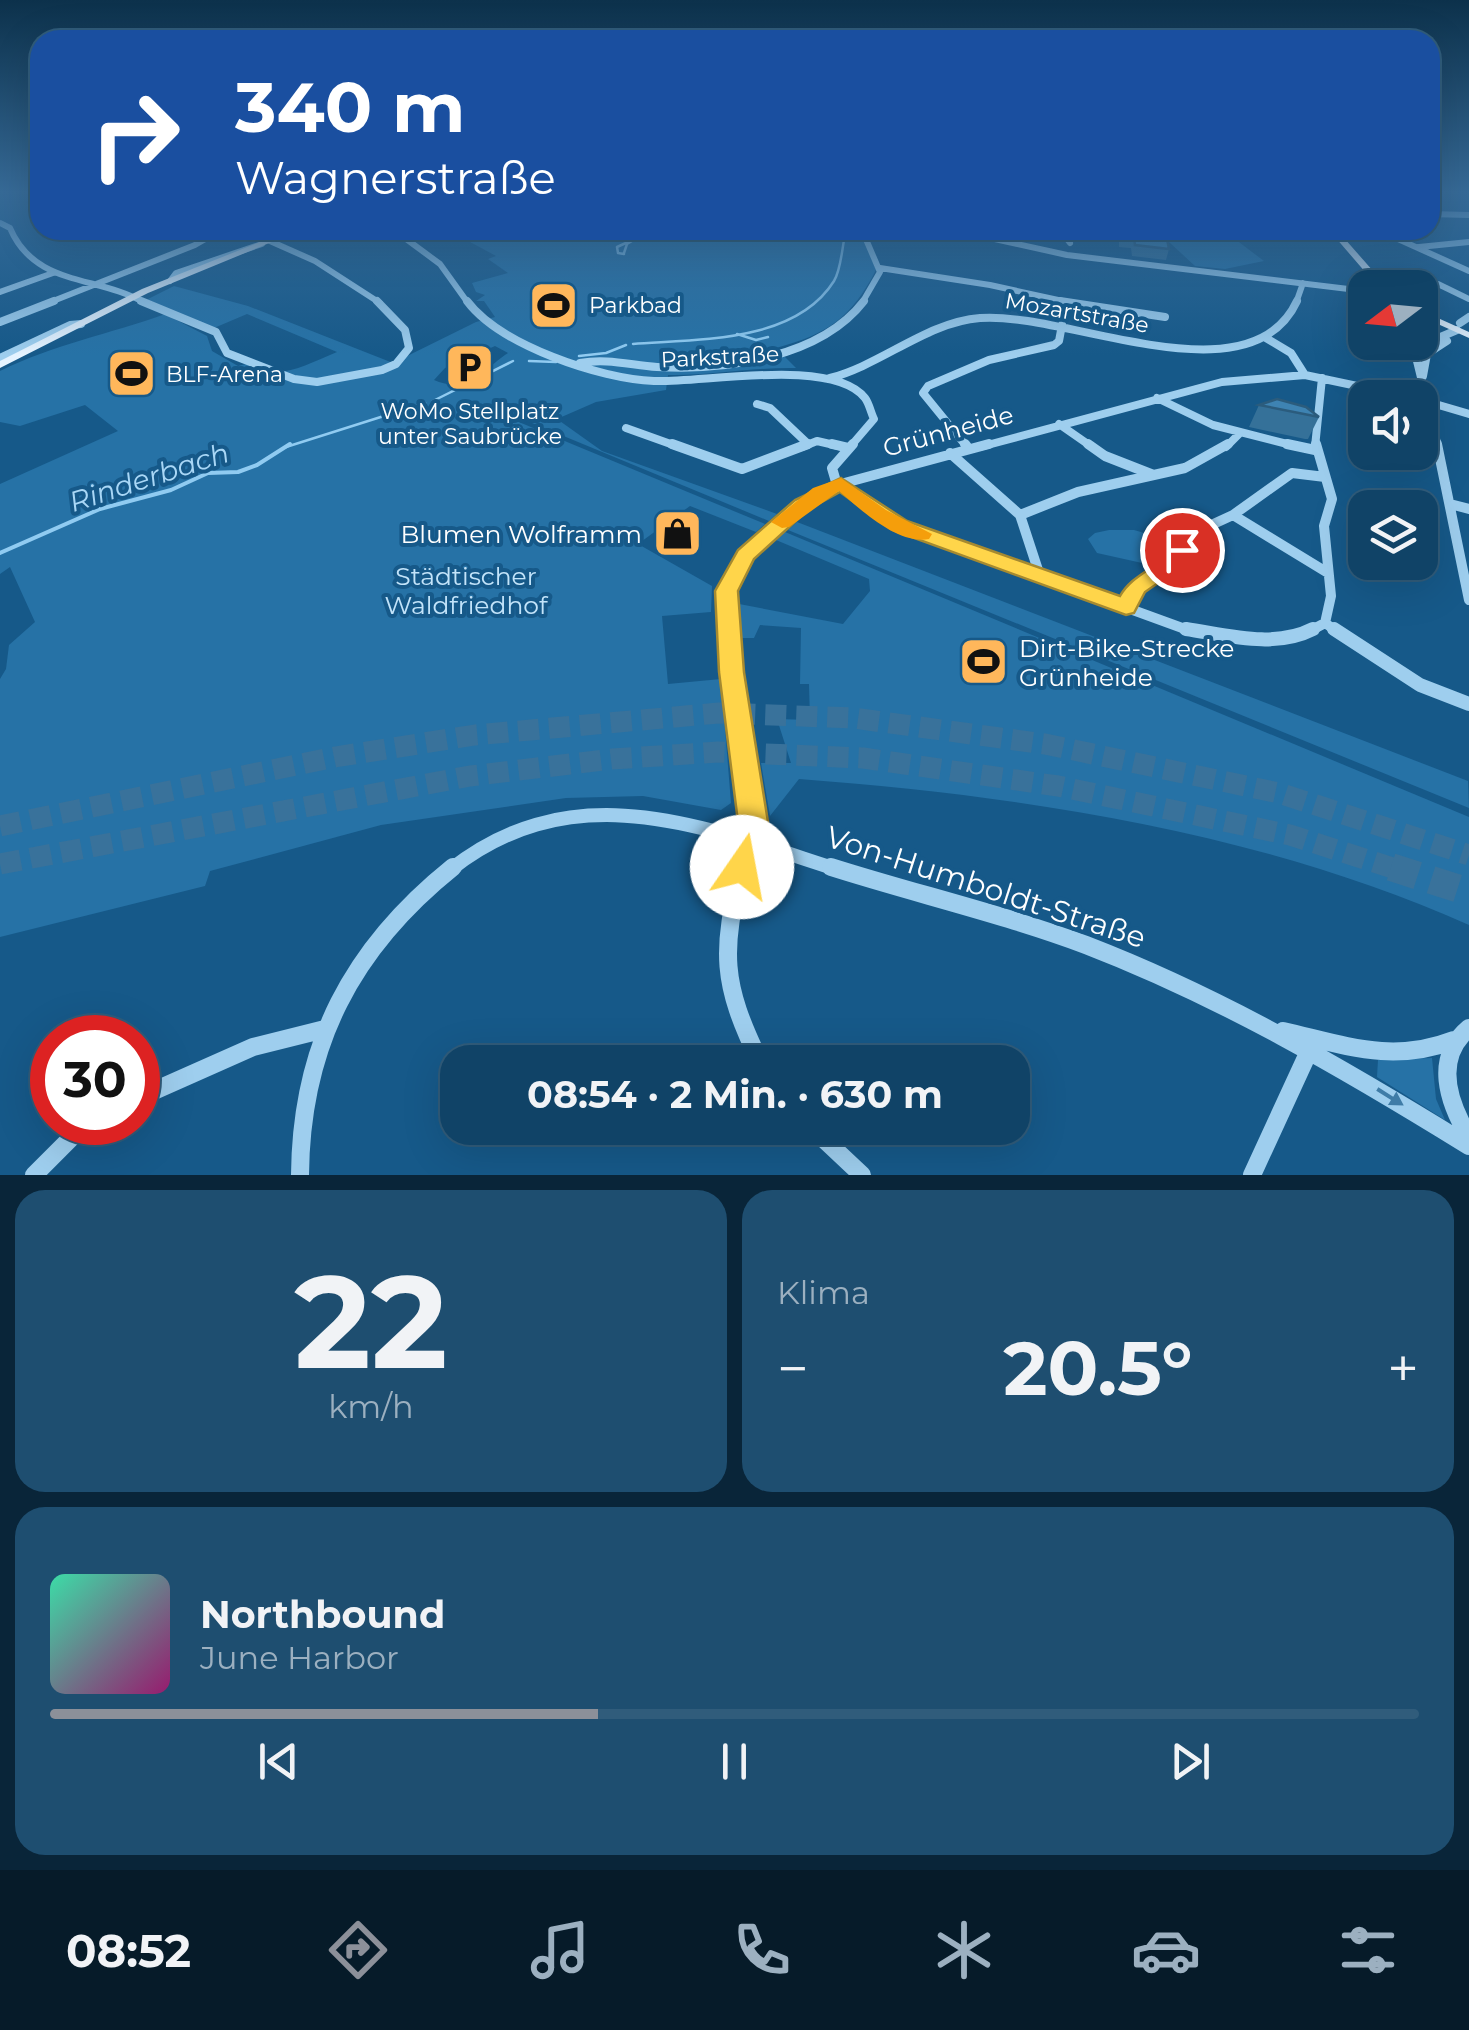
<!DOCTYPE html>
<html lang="de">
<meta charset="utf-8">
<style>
body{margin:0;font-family:Montserrat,sans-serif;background:#1e4e70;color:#f1f3f6;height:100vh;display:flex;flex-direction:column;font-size:38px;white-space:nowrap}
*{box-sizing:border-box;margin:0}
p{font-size:32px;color:#9cb0c0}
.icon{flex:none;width:55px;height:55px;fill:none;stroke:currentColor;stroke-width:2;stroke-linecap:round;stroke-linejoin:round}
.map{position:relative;height:1175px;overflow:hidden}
.details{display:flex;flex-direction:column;gap:15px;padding:15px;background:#092539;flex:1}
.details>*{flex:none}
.top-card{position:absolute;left:30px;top:30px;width:1410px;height:210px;border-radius:30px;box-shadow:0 10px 40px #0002,0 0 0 2px #305c7b;background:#1a4fa0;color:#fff;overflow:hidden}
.needle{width:65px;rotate:254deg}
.fabs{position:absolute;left:1348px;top:270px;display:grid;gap:20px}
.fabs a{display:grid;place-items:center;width:90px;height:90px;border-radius:20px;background:#104367;box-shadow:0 10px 40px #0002,0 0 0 2px #305c7b;font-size:50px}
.speed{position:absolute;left:30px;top:1015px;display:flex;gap:20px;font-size:50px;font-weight:700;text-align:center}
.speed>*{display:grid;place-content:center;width:130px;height:130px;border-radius:50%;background:#104367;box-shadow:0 10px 40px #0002,0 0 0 2px #305c7b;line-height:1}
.speed .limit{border:15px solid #d22;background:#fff;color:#111}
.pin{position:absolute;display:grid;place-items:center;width:85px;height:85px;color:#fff;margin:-42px;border:5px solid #fff;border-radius:50%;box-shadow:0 2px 10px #0007}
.me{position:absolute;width:110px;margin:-55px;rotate:12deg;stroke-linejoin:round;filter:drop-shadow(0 0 8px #0008)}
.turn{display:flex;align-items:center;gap:35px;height:210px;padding:0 40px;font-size:45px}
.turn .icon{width:130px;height:130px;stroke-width:2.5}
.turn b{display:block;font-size:70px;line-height:85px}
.big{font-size:75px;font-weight:700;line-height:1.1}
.details .widget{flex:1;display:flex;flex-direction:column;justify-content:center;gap:15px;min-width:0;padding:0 35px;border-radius:30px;background:#1e4e70}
.details .dial{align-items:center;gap:0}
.dial b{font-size:130px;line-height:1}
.song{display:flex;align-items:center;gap:30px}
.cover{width:120px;height:120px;border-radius:15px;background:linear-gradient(135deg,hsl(160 70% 55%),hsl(320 70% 35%))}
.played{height:10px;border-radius:5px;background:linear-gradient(90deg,#8c9099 40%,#305c7b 40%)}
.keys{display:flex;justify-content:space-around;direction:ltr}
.heat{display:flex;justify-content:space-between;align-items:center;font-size:55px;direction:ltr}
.details .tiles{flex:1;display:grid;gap:15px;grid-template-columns:1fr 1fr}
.widget:last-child{grid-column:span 2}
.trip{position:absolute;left:440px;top:1045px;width:590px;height:100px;border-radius:30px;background:#104367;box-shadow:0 10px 40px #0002,0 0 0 2px #305c7b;font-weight:700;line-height:100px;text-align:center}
.tabs{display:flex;height:160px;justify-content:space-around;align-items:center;background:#061b29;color:#9cb0c0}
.tabs .icon{width:70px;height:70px}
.tabs .selected{color:#8c9099}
.tabs b{font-size:45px;color:#f1f3f6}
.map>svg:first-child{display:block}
</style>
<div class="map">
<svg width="1469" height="1175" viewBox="0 0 1469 1175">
<rect width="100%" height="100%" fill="#165989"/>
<path fill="#2672a6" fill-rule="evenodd" d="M448,230H499L530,242L555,230H839L847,235L849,231L861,233L876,270C851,318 828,334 776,348L796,368C752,367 711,376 668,375L666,390L596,402L557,419L602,451L777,514L769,521L520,418L514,420L765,524L756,532L690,506L638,544L712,586L711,612L662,616L668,684L721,679L731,803L721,810L643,796L566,798L381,825L210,871L205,886L0,937V679L6,669L9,645L35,622L10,567L0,574V484L118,431L85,405L20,426L0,422V371C52,345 110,334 165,314L207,336L212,351L238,366L246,364C277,383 305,365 337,352L247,314L214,328L146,300L174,286L248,306L393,363L476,322L495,317L484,301H476L485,295L476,292L472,283L508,273L488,259L496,256ZM495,346L508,353C485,368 467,395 434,380L445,368Z
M1156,230H1223L1264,261L1225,269L1195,266Z
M797,522L1468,781L1469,808L788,530Z
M1109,530H1134L1158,537V560L1142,563L1097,553L1088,539L1095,533Z
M785,532L1469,817V925C1260,832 1025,796 799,779L770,816L761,763H791L777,719L810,720L809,684H800L801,628L760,625L754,638H740L734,603L843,624L870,591L869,579L776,540Z
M1432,1058L1436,1099L1445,1120L1377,1077L1378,1060Z"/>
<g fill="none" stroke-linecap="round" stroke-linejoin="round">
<path stroke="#90cbf1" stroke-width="2.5" d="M624,253L627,244L637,238L617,247L618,253L624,254
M737,334L756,340L768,337
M633,344C699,339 795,343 834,281C841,270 842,248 845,235
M579,356L606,353L626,345
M529,361L556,362
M433,401L513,361
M286,447L425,403"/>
<path stroke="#90cbf1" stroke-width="4" d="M0,553L100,509L171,490L208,473L238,472L257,465L290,444"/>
<path stroke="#39729b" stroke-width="21" stroke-dasharray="21 10" stroke-linecap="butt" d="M0,826L335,757L475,735L719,713L853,718L1045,744L1279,793L1469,855
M0,864L470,776L612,759L718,752L863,758L1058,786L1290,835L1399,870"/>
<path stroke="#39729b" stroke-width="28" stroke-dasharray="28 14" stroke-linecap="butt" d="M1391,867L1469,892"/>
<path stroke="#9eceee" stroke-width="6" d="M1430,214L1469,215
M0,223L10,228C35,287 97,275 145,303
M245,230L315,261L380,303
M394,230L440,264L468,303
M862,230L880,272L862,303
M954,230L1067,255L1365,291
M1060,230L1070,243
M1378,230L1469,271
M1419,247L1469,242
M880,268L990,285L1072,303
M170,281L176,273L262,244
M1438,284L1469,299
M0,292L53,273
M48,303L195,245L221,230
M1296,303L1303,283"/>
<path stroke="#9eceee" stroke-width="8" d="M141,301L216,332L227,353L294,379L317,382L382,370L396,364L409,348L405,330L377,301
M467,301C500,345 600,379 654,381C702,383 833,357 865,398C869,403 871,413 874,419L850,447
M1060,301L1165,317
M0,322L54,301
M1460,323L1469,317
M1266,338L1291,353L1305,375
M0,358L70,325L81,324
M580,363C607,358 630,365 657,367C725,371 820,358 864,301
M1423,376L1427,354L1447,341
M830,378C881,365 927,322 980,318C1065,311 1250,403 1297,301
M1157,398L1213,425L1299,447
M1425,401L1469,414
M757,404L770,408L807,443
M1059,424L1092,447
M626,428L679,447
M802,447L817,441L843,447
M967,447L923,393L928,386L989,360L1054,345L1059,341L1062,325
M980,447L1222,382L1305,375L1414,398
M1226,447L1239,434
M1315,447L1322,378
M1438,447L1416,357L1424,344L1457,330"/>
<path stroke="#9eceee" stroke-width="10" d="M672,444L742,469L808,444
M832,444L849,448
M965,444L968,448
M1088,444L1105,456L1151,474
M1287,444L1315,450
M1437,444L1469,600
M950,453L1020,515L1040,576
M841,483L899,525L1185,629L1204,632
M837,485L832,468L853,444
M1450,504L1469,509
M1020,515L1078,492L1185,468L1228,444
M1233,515L1328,573
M1126,607L1136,587L1177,560L1196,532L1233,515L1292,473L1325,477
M1325,623L1338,632
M729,632L727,591L749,551L802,504L837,485L989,444
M1308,632L1325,623L1331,596L1324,526L1332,499L1316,444"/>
<path stroke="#9eceee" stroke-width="14" d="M729,629L753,822L741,870
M1186,629C1227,635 1274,649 1313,629
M1334,629L1420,685L1469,704
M450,870C575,771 707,828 839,870"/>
<path stroke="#9eceee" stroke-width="18" d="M742,867C721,952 721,982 760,1062
M831,867C916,894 1003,914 1086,945C1221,997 1346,1070 1469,1146
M1469,1028C1433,1058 1448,1102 1469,1137
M1283,1031C1345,1045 1392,1064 1454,1040
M138,1098L253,1047L325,1029
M812,1128L862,1175
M34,1175L73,1136L96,1122
M300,1175C301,1045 352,948 453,867
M1252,1175L1310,1049"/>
<path fill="#e5f3ff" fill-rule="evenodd" d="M290,230H301L148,293L0,368V361L142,289Z
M1329,230H1337L1388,288H1379Z
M1420,310L1469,332V338L1420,316Z"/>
</g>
<path fill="#357199" d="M1121,230H1148L1149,232L1169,249L1166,260L1132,256L1131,248L1119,247V237Z
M1259,405L1319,417L1308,439H1305L1249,427Z"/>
<path fill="#3e83b2" stroke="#2b5c7d" stroke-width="2.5" d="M1122,230H1148L1149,232L1166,234L1169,249L1135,245L1134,238L1122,237Z
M1277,399L1306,407L1319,417L1259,405Z"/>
<defs><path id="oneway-solid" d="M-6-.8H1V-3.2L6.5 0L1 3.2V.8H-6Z" transform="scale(2.5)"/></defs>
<use fill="#3f7ca7" href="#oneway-solid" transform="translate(1390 1097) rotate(32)"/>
<linearGradient id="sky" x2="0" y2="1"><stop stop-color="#0c314b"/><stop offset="0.54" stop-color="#366a97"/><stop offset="1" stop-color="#366a97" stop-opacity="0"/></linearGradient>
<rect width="1469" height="355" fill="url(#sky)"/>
<path fill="#ffd54a" stroke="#a68a30" stroke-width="2.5" d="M841,478L907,521L1120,596C1133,573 1160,568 1175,546L1182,544L1193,550L1184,565L1145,592L1134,613L1126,615L892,530L840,492L809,509L754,559L738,591L744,672L768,822L753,876L742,880L731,876L726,867L738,822L719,672L715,591L738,550L795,500Z"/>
<path fill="#f59e0b" d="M841,478L886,510L932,534L929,539C898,545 861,510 839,491L789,527L782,528L771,522L813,488Z"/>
<defs>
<symbol id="stadium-square" viewBox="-11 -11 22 22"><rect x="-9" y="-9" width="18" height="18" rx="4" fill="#ffb75b" stroke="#165989"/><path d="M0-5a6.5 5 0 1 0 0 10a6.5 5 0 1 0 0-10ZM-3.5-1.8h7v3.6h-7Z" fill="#111"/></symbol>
<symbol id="parking-square" viewBox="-11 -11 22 22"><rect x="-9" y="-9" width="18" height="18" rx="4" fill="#ffb75b" stroke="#165989"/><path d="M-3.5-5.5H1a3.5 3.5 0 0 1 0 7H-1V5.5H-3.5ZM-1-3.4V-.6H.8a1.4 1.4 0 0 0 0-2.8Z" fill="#111"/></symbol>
<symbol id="shop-square" viewBox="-11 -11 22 22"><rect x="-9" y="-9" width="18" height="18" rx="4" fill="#ffb75b" stroke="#165989"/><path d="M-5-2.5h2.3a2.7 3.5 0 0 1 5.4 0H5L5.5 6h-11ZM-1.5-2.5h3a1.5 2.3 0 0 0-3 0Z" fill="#111"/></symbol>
</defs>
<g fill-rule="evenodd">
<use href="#stadium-square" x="526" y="278" width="55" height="55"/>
<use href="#parking-square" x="442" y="340" width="55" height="55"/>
<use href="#stadium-square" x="104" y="346" width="55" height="55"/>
<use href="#shop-square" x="650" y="506" width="55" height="55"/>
<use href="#stadium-square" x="956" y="634" width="55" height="55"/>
</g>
<g text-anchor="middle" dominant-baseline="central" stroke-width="8" stroke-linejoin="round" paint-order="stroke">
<g font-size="22" fill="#fff" stroke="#165989" text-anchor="start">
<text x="589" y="305">Parkbad</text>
<text x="166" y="374">BLF-Arena</text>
<text x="470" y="411" text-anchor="middle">WoMo Stellplatz<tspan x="470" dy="25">unter Saubrücke</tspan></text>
</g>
<g font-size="22" fill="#fff" stroke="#165989">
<text transform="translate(1077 313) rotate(10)">Mozartstraße</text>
<text transform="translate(720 357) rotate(-3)">Parkstraße</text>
</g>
<g font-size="25" fill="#fff" stroke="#165989">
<text transform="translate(948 431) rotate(-15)">Grünheide</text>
</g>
<g font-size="25" fill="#fff" stroke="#165989" text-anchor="end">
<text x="642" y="534">Blumen Wolframm</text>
<text x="1019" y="648" text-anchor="start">Dirt-Bike-Strecke<tspan x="1019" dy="29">Grünheide</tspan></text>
</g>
<g font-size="25" fill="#c3e4fa" stroke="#165989">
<text x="466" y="576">Städtischer<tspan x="466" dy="29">Waldfriedhof</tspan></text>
</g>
<g font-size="28" font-style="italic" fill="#a9d7f6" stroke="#165989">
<text transform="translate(149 477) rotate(-18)">Rinderbach</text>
</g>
<g font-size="30" fill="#fff" stroke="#165989">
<text transform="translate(986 887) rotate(18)">Von-Humboldt-Straße</text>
</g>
</g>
</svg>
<div class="fabs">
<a><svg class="needle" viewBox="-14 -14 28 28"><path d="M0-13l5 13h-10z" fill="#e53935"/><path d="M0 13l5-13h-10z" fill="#9cb0c0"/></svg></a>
<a><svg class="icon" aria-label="sound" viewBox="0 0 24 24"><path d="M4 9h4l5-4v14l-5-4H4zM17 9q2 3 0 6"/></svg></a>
<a><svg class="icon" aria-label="layers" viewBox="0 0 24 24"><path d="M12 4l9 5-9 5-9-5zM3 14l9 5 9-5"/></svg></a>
</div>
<div class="speed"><div class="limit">30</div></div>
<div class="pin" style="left:1182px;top:550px;background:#d93025"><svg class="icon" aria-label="arrive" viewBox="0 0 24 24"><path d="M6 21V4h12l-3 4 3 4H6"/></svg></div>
<svg class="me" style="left:742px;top:867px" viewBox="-20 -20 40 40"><circle r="19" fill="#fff"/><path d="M0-13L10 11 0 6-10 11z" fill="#ffd54a"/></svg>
<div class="trip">08:54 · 2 Min. · 630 m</div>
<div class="top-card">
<div class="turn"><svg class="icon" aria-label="right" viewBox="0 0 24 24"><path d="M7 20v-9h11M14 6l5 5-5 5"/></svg><div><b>340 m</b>Wagnerstraße</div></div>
</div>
</div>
<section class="details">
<div class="tiles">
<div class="widget dial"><b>22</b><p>km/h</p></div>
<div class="widget"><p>Klima</p>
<div class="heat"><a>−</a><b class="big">20.5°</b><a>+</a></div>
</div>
<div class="widget">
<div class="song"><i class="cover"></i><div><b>Northbound</b><p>June Harbor</p></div></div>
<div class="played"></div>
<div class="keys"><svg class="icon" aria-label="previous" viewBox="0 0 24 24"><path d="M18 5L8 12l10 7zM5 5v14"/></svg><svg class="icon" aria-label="pause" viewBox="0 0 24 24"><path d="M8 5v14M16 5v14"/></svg><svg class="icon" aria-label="next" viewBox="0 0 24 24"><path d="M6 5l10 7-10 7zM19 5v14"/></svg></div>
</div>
</div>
</section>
<nav class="tabs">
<b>08:52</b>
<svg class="icon selected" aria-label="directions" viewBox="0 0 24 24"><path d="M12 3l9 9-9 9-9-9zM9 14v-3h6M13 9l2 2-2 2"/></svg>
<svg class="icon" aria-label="music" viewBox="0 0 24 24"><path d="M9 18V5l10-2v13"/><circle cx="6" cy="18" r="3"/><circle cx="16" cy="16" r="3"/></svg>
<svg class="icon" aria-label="phone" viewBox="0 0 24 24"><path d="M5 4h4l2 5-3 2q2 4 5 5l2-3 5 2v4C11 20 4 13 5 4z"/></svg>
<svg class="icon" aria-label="climate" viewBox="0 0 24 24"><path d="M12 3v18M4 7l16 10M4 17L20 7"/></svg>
<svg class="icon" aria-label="car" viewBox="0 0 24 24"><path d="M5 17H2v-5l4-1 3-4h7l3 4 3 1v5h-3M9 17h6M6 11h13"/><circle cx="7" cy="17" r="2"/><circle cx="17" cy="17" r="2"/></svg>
<svg class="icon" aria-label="filters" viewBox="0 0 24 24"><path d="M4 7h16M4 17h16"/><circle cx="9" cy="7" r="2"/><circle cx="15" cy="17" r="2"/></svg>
</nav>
